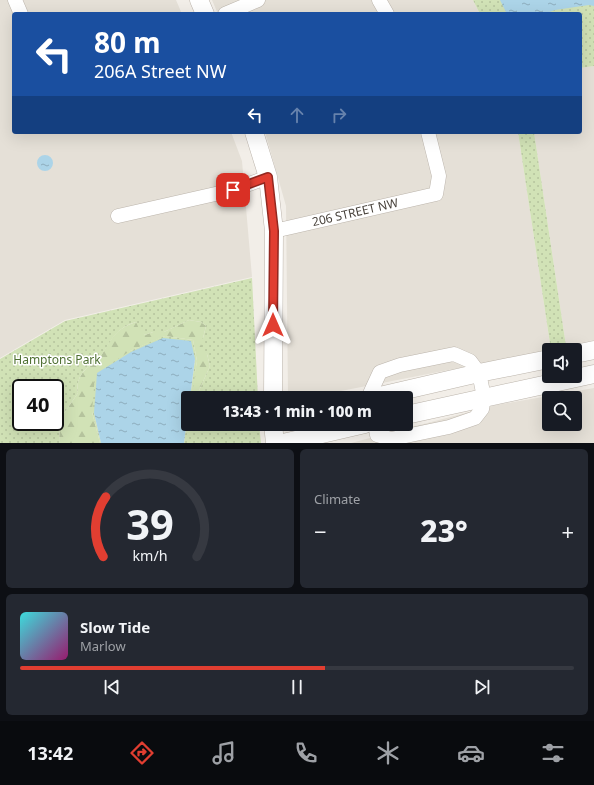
<!DOCTYPE html>
<meta charset="utf-8">
<style>
body{margin:0;font-family:"Noto Sans",sans-serif;background:#242831;color:#f1f3f6;height:100vh;display:flex;flex-direction:column;font-size:15px;white-space:nowrap}
*{box-sizing:border-box;margin:0}
p{font-size:13px;color:#9ea1a6}
.icon{flex:none;width:22px;height:22px;fill:none;stroke:currentColor;stroke-width:2;stroke-linecap:round;stroke-linejoin:round}
.map{position:relative;height:443px;overflow:hidden}
.panel{display:flex;flex-direction:column;gap:6px;padding:6px;background:#0d0f14;flex:1}
.panel>*{flex:none}
.guide{position:absolute;left:12px;top:12px;width:570px;height:122px;border-radius:4px;box-shadow:0 4px 16px #0002;background:#1a4fa0;color:#fff;overflow:hidden}
.controls{position:absolute;left:542px;top:343px;display:grid;gap:8px}
.controls a{display:grid;place-items:center;width:40px;height:40px;border-radius:4px;background:#171b24;box-shadow:0 4px 16px #0002;font-size:20px}
.speed{position:absolute;left:12px;top:379px;display:flex;gap:8px;font-size:20px;font-weight:700;text-align:center}
.speed>*{display:grid;place-content:center;width:52px;height:52px;border-radius:50%;background:#171b24;box-shadow:0 4px 16px #0002;line-height:1}
.speed .limit{border:2px solid #111;border-radius:6px;background:#fff;color:#111}
.pin{position:absolute;display:grid;place-items:center;width:34px;height:34px;color:#fff;margin:-17px;border-radius:8px;box-shadow:0 2px 6px #0006}
.me{position:absolute;width:44px;margin:-22px;rotate:0deg;stroke-linejoin:round;filter:drop-shadow(0 0 3px #0008)}
.turn{display:flex;align-items:center;gap:14px;height:84px;padding:0 16px;font-size:18px}
.turn .icon{width:52px;height:52px;stroke-width:2.5}
.turn b{display:block;font-size:28px;line-height:34px}
.lanes{display:flex;align-items:center;height:38px;padding:0 16px;background:#0003;justify-content:center;gap:20px;direction:ltr}
.lanes .off{opacity:.35}
.big{font-size:30px;font-weight:800;line-height:1.1}
.panel .widget{flex:1;display:flex;flex-direction:column;justify-content:center;gap:6px;min-width:0;padding:0 14px;border-radius:6px;background:#242831}
.panel .dial{align-items:center;gap:0}
.dial svg{height:104px;overflow:visible;fill:none;stroke:#363941;stroke-width:7;stroke-linecap:round;text-anchor:middle}
.dial text{fill:#f1f3f6;stroke:none}
.song{display:flex;align-items:center;gap:12px}
.cover{width:48px;height:48px;border-radius:6px;background:linear-gradient(135deg,hsl(180 70% 55%),hsl(320 70% 35%))}
.played{height:4px;border-radius:2px;background:linear-gradient(90deg,#e13e31 55%,#363941 55%)}
.keys{display:flex;justify-content:space-around;direction:ltr}
.heat{display:flex;justify-content:space-between;align-items:center;font-size:22px;direction:ltr}
.panel .tiles{flex:1;display:grid;gap:6px;grid-template-columns:1fr 1fr}
.widget:last-child{grid-column:span 2}
.trip{position:absolute;left:181px;top:391px;width:232px;height:40px;border-radius:4px;background:#171b24;box-shadow:0 4px 16px #0002;font-weight:800;line-height:40px;text-align:center}
.tab-bar{display:flex;height:64px;justify-content:space-around;align-items:center;background:#090b0e;color:#9ea1a6}
.tab-bar .icon{width:28px;height:28px}
.tab-bar .current{color:#e13e31}
.tab-bar b{font-size:18px;color:#f1f3f6}
.map>svg:first-child{display:block}
</style>
<div class="map">
<svg width="594" height="443" viewBox="0 0 594 443">
<defs>
<pattern id="forest-firs" width="22" height="20" patternUnits="userSpaceOnUse"><rect width="22" height="20" fill="#d1e2b6"/><path d="M5 1l3.5 6h-7zM16 11l3.5 6h-7z" fill="#b5c39d"/></pattern>
<pattern id="park-dots" width="8" height="8" patternUnits="userSpaceOnUse"><rect width="8" height="8" fill="#d1e2b6"/><path d="M2 2h.1M6 6h.1" fill="none" stroke="#b5c39d" stroke-width="1.8" stroke-linecap="round"/></pattern>
<pattern id="water-ripples" width="26" height="14" patternUnits="userSpaceOnUse"><rect width="26" height="14" fill="#acd4e8"/><path d="M2 4q2-2 4 0t4 0M15 11q2-2 4 0t4 0" fill="none" stroke="#8eadbd"/></pattern>
</defs>
<rect width="100%" height="100%" fill="#f2eee8"/>
<path fill="#e5e0d7" fill-rule="evenodd" d="M0,0H176L182,14H14V132H231L242,161L252,277L65,320L0,358Z
M212,0H473L480,14H218Z
M594,66V340L566,346L534,132H580V68Z
M265,132H518L551,350L305,398H296L288,394L286,206Z
M594,388V443H351L496,405ZM549,398H575V424H549Z"/>
<path fill="url(#forest-firs)" d="M189,320L201,322L206,326L203,338L210,366L197,395H191L197,361L193,340L165,336L130,351L92,412L100,443H59L60,419L78,393C76,383 80,374 87,368C90,366 94,365 95,363C111,345 109,331 136,322L145,335L153,332H164Z"/>
<path fill="url(#park-dots)" fill-rule="evenodd" d="M473,0H594V66L580,68V14H480Z
M518,132H534L566,346L551,350Z
M252,278L258,398H190L195,359L94,413L101,443H100L92,412L95,374L130,351L157,339L165,336L193,340L197,361L192,395H197L210,366L207,354L204,351L200,342L203,338L206,326L201,322L189,320L164,332H153L145,335L139,329L136,322C110,330 111,346 95,363C94,365 90,366 87,368C80,374 76,383 78,393L60,419L59,443H0V359L65,321ZM21,388H55V422H21Z
M188,410V424H259L261,443H184Z"/>
<path fill="url(#water-ripples)" d="M500,0H594V6L589,5L555,10L544,14H507Z
M37 163a8 8 0 1 1 16 0a8 8 0 1 1-16 0Z
M163,338L191,341L195,359L190,398H188V410L184,443H101L94,413L97,373L131,352Z"/>
<g fill="none" stroke-linecap="round" stroke-linejoin="round">
<defs>
<path id="minor" d="M15,0L21,14
M379,0L387,14
M225,14L258,0
M118,216L233,190L268,177
M274,231L436,194L439,176L428,132
M368,398L380,372L400,365L454,354L470,361L479,373L484,397L482,409L475,418L449,427L391,439L377,435L375,424"/>
<path id="tertiary" d="M199,0L205,14
M254,132L268,177L274,231L273,398
M575,354L594,350
M371,398L479,373L549,359
M406,415L594,374
M273,424L275,443
M283,443L365,424"/>
</defs>
<use href="#minor" stroke="#bcb5ac" stroke-width="15"/>
<use href="#tertiary" stroke="#bcb5ac" stroke-width="19"/>
<use href="#minor" stroke="#fff" stroke-width="14"/>
<use href="#tertiary" stroke="#fff" stroke-width="18"/>
</g>
<g fill="none" stroke-linecap="round" stroke-linejoin="round">
<defs>
<path id="route" d="M233,190L268,177L274,231L273,325"/>
</defs>
<use href="#route" stroke="#922820" stroke-width="10"/>
<use href="#route" stroke="#e13e31" stroke-width="7"/>
</g>
<g text-anchor="middle" dominant-baseline="central" stroke-width="3" stroke-linejoin="round" paint-order="stroke">
<g font-size="12" fill="#453f38" stroke="#fff">
<text transform="translate(355 212) rotate(-13)">206 STREET NW</text>
</g>
<g font-size="12" fill="#4e7032" stroke="#fff">
<text x="57" y="359">Hamptons Park</text>
</g>
</g>
</svg>
<div class="controls">
<a><svg class="icon" aria-label="sound" viewBox="0 0 24 24"><path d="M4 9h4l5-4v14l-5-4H4zM17 9q2 3 0 6"/></svg></a>
<a><svg class="icon" aria-label="search" viewBox="0 0 24 24"><circle cx="10" cy="10" r="6"/><path d="M15 15l6 6"/></svg></a>
</div>
<div class="speed"><div class="limit">40</div></div>
<div class="pin" style="left:233px;top:190px;background:#d93025"><svg class="icon" aria-label="arrive" viewBox="0 0 24 24"><path d="M6 21V4h12l-3 4 3 4H6"/></svg></div>
<svg class="me" style="left:273px;top:325px" viewBox="-20 -20 40 40"><path d="M0-17L14 15 0 8-14 15z" fill="#e13e31" stroke="#fff" stroke-width="4"/></svg>
<div class="trip">13:43 · 1 min · 100 m</div>
<div class="guide">
<div class="turn"><svg class="icon" aria-label="left" viewBox="0 0 24 24"><path d="M17 20v-9H6M10 6l-5 5 5 5"/></svg><div><b>80 m</b>206A Street NW</div></div>
<div class="lanes"><svg class="icon" aria-label="left" viewBox="0 0 24 24"><path d="M17 20v-9H6M10 6l-5 5 5 5"/></svg><svg class="icon off" aria-label="ahead" viewBox="0 0 24 24"><path d="M12 20V5M6 11l6-6 6 6"/></svg><svg class="icon off" aria-label="right" viewBox="0 0 24 24"><path d="M7 20v-9h11M14 6l5 5-5 5"/></svg></div>
</div>
</div>
<section class="panel">
<div class="tiles">
<div class="widget dial"><svg viewBox="0 0 100 80">
<path d="M14 69A42 42 0 1 1 86 69"/>
<path d="M14 69A42 42 0 0 1 16 23" stroke="#e13e31"/>
<text x="50" y="56" font-size="32" font-weight="700">39</text>
<text x="50" y="72" font-size="11">km/h</text>
</svg></div>
<div class="widget"><p>Climate</p>
<div class="heat"><a>−</a><b class="big">23°</b><a>+</a></div>
</div>
<div class="widget">
<div class="song"><i class="cover"></i><div><b>Slow Tide</b><p>Marlow</p></div></div>
<div class="played"></div>
<div class="keys"><svg class="icon" aria-label="previous" viewBox="0 0 24 24"><path d="M18 5L8 12l10 7zM5 5v14"/></svg><svg class="icon" aria-label="pause" viewBox="0 0 24 24"><path d="M8 5v14M16 5v14"/></svg><svg class="icon" aria-label="next" viewBox="0 0 24 24"><path d="M6 5l10 7-10 7zM19 5v14"/></svg></div>
</div>
</div>
</section>
<nav class="tab-bar">
<b>13:42</b>
<svg class="icon current" aria-label="directions" viewBox="0 0 24 24"><path d="M12 3l9 9-9 9-9-9zM9 14v-3h6M13 9l2 2-2 2"/></svg>
<svg class="icon" aria-label="music" viewBox="0 0 24 24"><path d="M9 18V5l10-2v13"/><circle cx="6" cy="18" r="3"/><circle cx="16" cy="16" r="3"/></svg>
<svg class="icon" aria-label="phone" viewBox="0 0 24 24"><path d="M5 4h4l2 5-3 2q2 4 5 5l2-3 5 2v4C11 20 4 13 5 4z"/></svg>
<svg class="icon" aria-label="climate" viewBox="0 0 24 24"><path d="M12 3v18M4 7l16 10M4 17L20 7"/></svg>
<svg class="icon" aria-label="car" viewBox="0 0 24 24"><path d="M5 17H2v-5l4-1 3-4h7l3 4 3 1v5h-3M9 17h6M6 11h13"/><circle cx="7" cy="17" r="2"/><circle cx="17" cy="17" r="2"/></svg>
<svg class="icon" aria-label="filters" viewBox="0 0 24 24"><path d="M4 7h16M4 17h16"/><circle cx="9" cy="7" r="2"/><circle cx="15" cy="17" r="2"/></svg>
</nav>
